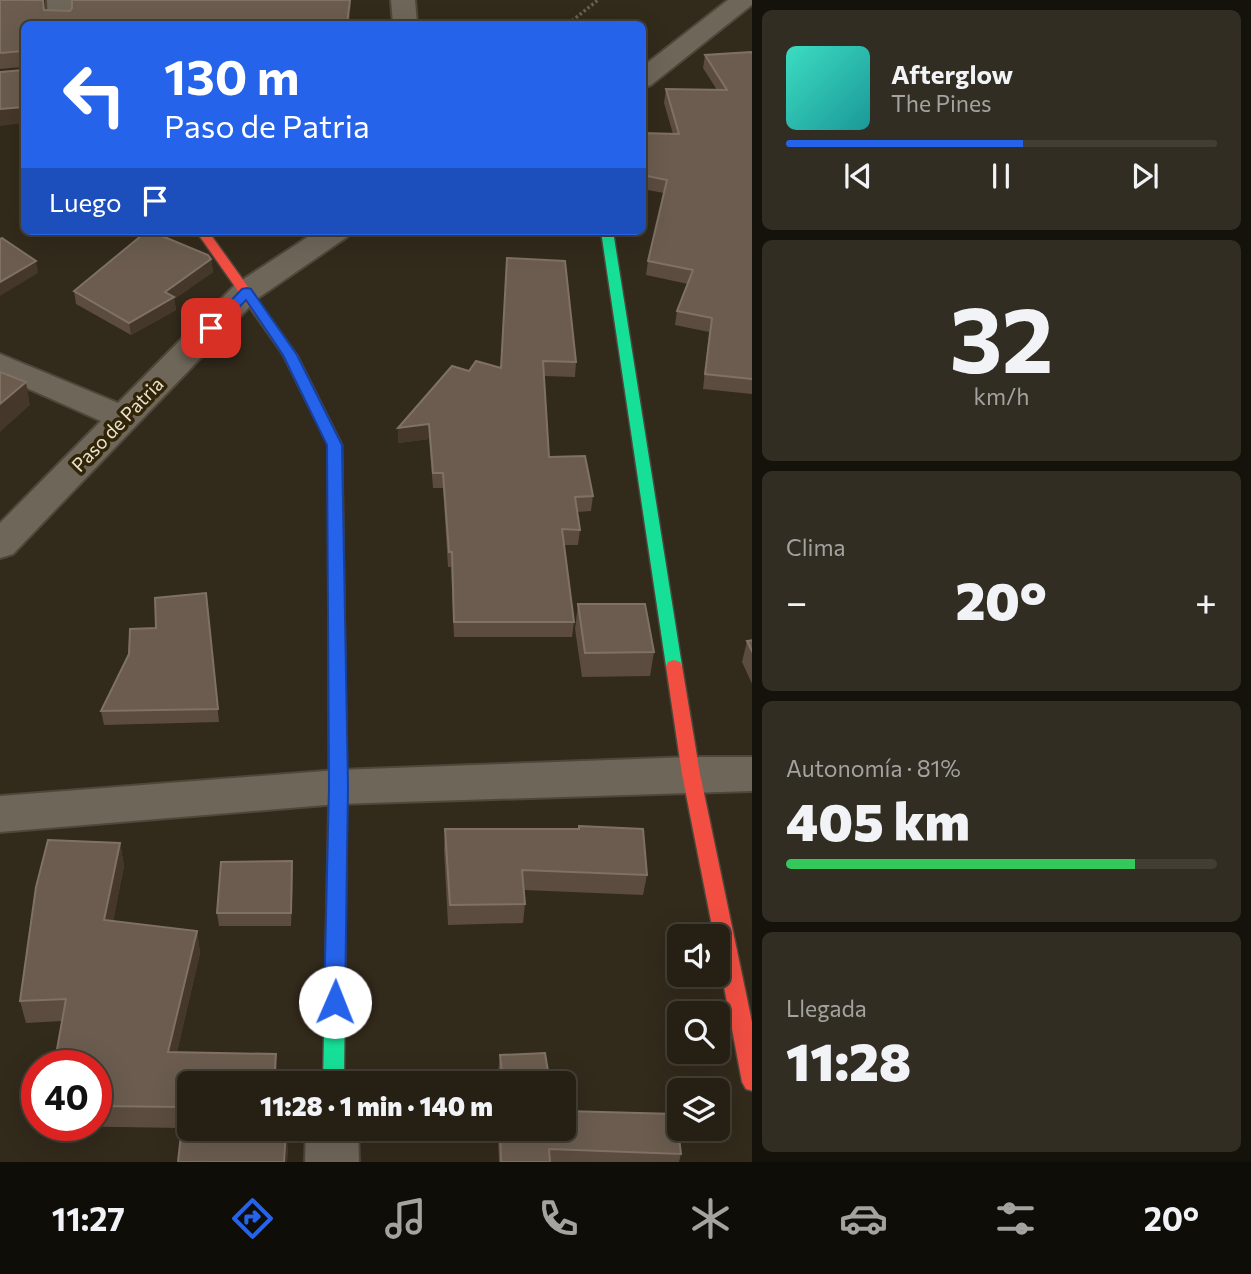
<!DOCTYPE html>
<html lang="es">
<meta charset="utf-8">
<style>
body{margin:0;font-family:Commissioner,sans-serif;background:#322d22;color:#f1f3f6;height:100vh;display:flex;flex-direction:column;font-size:26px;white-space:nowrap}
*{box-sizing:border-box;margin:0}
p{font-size:23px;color:#a4a3a0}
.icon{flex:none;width:38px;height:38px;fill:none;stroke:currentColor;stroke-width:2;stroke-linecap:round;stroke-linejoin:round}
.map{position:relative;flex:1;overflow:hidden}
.side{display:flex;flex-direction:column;gap:10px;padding:10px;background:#15120b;width:499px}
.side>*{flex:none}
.guide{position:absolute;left:21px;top:21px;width:625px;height:214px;border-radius:10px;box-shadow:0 7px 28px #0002,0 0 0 2px #423e34;background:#2563eb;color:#fff;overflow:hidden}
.controls{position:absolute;left:667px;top:924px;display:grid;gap:14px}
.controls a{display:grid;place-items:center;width:63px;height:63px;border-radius:10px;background:#262014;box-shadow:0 7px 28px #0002,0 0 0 2px #423e34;font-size:35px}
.speed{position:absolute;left:21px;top:1050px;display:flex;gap:14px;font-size:35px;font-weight:700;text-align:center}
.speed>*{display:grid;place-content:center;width:91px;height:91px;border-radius:50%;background:#262014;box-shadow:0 7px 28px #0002,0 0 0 2px #423e34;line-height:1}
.speed .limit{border:10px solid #d22;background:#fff;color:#111}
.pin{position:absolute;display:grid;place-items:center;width:60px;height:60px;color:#fff;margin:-30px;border-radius:14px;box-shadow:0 4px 10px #0006}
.me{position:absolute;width:77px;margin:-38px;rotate:1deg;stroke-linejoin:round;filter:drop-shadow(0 0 5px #0008)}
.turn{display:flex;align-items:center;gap:24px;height:147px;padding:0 28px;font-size:32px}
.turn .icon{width:91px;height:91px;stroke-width:2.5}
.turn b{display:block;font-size:49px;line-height:60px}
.then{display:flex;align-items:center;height:66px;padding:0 28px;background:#0003;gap:14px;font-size:26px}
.big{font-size:52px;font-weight:800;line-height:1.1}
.side .widget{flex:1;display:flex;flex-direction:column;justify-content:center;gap:10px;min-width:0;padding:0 24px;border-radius:10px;background:#322d22}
.side .dial{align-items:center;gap:0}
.dial b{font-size:91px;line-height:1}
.song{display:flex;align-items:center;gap:21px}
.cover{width:84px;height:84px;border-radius:10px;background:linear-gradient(135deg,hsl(170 70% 55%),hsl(180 70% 35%))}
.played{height:7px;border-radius:4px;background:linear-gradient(90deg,#2563eb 55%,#423e34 55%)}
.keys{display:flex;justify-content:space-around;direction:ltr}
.heat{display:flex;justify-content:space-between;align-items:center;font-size:38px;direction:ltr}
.charge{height:10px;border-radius:5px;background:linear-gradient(90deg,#34c759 81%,#423e34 0)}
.trip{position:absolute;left:177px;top:1071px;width:399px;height:70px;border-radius:10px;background:#262014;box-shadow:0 7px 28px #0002,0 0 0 2px #423e34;font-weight:800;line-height:70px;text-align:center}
.menu{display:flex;height:112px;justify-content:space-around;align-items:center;background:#0f0d08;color:#a4a3a0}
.menu .icon{width:49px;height:49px}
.menu .on{color:#2563eb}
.menu b{font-size:32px;color:#f1f3f6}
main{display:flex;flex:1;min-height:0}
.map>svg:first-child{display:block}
</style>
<main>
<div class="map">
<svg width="753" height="1162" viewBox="0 0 753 1162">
<rect width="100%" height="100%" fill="#322a1b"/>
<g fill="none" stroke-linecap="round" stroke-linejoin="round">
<defs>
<path id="street" d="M47,0H71L72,24H48Z
M391,0H415L417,24H393Z
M728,0H753V4L651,85L642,88V67Z
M317,231H352L347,237L258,298L13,554L0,558V523L101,421L0,376V354L118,403L236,284Z
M691,757H753V791L338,804L0,832V796L338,770Z
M306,1129H358L359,1162H305Z"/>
<path id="fast" d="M601,231H613L682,666L680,670H668L666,666Z
M338,778L344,780L347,785L344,1083H323L329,785L332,780Z"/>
<path id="jam" d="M196,231H208L297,355L342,445L347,785L344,790L338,792L332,790L329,785L328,445L283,355Z
M674,660L680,662L682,666L700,774L753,1027V1091L746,1089L742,1082L718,955V936H714L682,774L666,666L668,662Z"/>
</defs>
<use href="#street" stroke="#4e473a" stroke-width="4"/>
<use href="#fast" stroke="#4e473a" stroke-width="3"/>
<use href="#jam" stroke="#4e473a" stroke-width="3"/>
<path stroke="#686055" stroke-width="3.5" stroke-dasharray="2.5 2.5" stroke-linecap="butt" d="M568,24L598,0"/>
<use href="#street" fill="#6f665a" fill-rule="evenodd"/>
<use href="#fast" fill="#16e098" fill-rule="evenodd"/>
<use href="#jam" fill="#f24e42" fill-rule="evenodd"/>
</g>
<path fill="#5c4c3f" d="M0,0L45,10L70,11L72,8V0H351L349,24H24V123L23,67L0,69Z
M753,54V394L703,389L709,332L675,325L677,311L688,284L646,275L648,261L664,193L642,189V133L673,134L664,103L666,89L717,90L703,68L705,55Z
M507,258L576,362L575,377L544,376L549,457L593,496L591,511L577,512L580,530L578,545H564L574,622L572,637H454L451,567H448L443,488H433L429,439L398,443V428L469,371L501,368Z
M211,259L213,272L174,299L176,310L131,335L76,304L74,291Z
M206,593L219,722L104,725L101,711L129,654L156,628Z
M578,604L654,652L650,676L582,677L575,629Z
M753,640V686L742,662L747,641Z
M445,829L647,875L643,895L524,890L525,904L523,923L448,925L444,849Z
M120,843L124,866L113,921L197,931L200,953L177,1052L278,1075L189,1083L288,1146L287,1162H178L182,1128L53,1126L96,1125V1066L62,1021L26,1023L20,1001Z
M292,861L293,874L291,926H219L217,913Z
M500,1055L550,1083H499L498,1072Z
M499,1129H564L681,1154L679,1162H499L498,1138Z"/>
<path fill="#45382a" d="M350,0H351L349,24H347Z
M24,107V123L0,126V109Z
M211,259L213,272L174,299L176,310L131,335L129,323L165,292Z
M36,261L38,273L0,296V282Z
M26,382L30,405L0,432V404Z
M429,424V439L398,443V428Z
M120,843L124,866L109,942L104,920Z
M292,861L293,874L291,926V913Z
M197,931L200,953L172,1073L168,1052Z
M276,1054L278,1075V1083H274Z
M286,1129L288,1146L287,1162H284Z"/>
<path fill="#6b5c4f" stroke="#7f7163" stroke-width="2" d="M0,0H43L44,10L70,11L72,8V0H350L347,24H24V107L0,109V72L23,70V51L0,53Z
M751,52L753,54V379L705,374L712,318L677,311L693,270L648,261L667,180L642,175V133L679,134L666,89L727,90L705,55Z
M147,231H150L208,255L211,259L165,292L174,297L129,323L74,291Z
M2,238L36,261L0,282V239Z
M507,258L565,261L576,362L543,361L549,457L585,456L593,496L575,497L580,530L562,529L574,622H454L452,552H449L443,473H433L429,424L398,428L452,366L469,371L476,361L501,368Z
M0,372L26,382L0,404Z
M206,593L218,709L101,711L129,654L130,629L156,628L155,598Z
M578,604H645L654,652L585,653Z
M753,640V653L747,641Z
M579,826L643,829L647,875L522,870L525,904L450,905L445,829H579Z
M48,840L120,843L104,920L197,931L168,1052L276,1054L274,1083H189V1129H286L284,1162H178L184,1107L96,1106V1066H54L66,999L20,1001L36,887Z
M292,861L291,913H217L221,862Z
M545,1053L550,1083H503L500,1055Z
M564,1111L676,1114L681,1154L549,1149L550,1162H501L500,1129H564Z"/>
<path fill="#2563eb" stroke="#184099" stroke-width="2" d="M247,288L251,289L297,355L342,445L348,787L345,1002L342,1009L335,1011L327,1009L324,1002L329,787L327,445L283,355L246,300L216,331L211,332L205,328L242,289Z"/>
<g text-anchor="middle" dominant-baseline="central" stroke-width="7" stroke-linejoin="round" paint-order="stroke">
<g font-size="19" fill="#eae2d1" stroke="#312407">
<text transform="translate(117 424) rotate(-46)">Paso de Patria</text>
</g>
</g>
</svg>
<div class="controls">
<a><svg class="icon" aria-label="sound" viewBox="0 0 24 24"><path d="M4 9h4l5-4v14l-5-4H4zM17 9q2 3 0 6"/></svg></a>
<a><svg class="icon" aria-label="search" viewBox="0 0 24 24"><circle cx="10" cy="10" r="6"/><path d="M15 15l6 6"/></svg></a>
<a><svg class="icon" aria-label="layers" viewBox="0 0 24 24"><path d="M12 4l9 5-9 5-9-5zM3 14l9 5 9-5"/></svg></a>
</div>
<div class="speed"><div class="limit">40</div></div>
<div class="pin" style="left:211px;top:328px;background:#d93025"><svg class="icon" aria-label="arrive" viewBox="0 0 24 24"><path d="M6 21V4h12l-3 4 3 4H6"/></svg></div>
<svg class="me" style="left:335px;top:1002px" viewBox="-20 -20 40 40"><circle r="19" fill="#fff"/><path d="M0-13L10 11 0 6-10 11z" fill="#2563eb"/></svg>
<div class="trip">11:28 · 1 min · 140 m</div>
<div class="guide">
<div class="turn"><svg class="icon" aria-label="left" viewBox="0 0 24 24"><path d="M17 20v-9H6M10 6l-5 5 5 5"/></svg><div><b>130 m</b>Paso de Patria</div></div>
<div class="then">Luego<svg class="icon" aria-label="arrive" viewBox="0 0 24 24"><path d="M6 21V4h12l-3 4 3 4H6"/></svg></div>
</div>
</div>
<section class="side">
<div class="widget">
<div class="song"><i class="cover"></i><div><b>Afterglow</b><p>The Pines</p></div></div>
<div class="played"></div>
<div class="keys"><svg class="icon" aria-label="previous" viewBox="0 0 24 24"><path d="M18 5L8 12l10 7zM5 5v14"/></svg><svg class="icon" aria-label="pause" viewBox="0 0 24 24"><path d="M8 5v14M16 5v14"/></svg><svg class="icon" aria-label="next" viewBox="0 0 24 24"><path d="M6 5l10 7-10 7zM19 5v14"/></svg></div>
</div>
<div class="widget dial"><b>32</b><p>km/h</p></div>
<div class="widget"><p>Clima</p>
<div class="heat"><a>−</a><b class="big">20°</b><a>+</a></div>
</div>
<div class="widget"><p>Autonomía · 81%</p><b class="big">405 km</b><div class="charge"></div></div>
<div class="widget"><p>Llegada</p><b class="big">11:28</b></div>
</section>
</main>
<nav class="menu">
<b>11:27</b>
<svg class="icon on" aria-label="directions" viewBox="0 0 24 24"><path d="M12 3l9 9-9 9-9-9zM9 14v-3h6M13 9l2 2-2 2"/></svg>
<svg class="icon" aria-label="music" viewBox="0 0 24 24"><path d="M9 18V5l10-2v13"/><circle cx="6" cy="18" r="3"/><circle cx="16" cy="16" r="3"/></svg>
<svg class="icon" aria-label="phone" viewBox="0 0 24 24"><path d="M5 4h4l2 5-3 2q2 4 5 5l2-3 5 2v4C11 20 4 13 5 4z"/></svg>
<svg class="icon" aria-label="climate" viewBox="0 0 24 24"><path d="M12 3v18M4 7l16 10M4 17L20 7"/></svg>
<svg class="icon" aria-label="car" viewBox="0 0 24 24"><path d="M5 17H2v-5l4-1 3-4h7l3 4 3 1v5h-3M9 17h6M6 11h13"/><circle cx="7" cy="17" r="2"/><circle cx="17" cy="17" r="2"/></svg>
<svg class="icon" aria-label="filters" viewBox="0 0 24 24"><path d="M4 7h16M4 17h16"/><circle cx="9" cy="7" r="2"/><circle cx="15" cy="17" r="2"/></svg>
<b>20°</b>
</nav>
